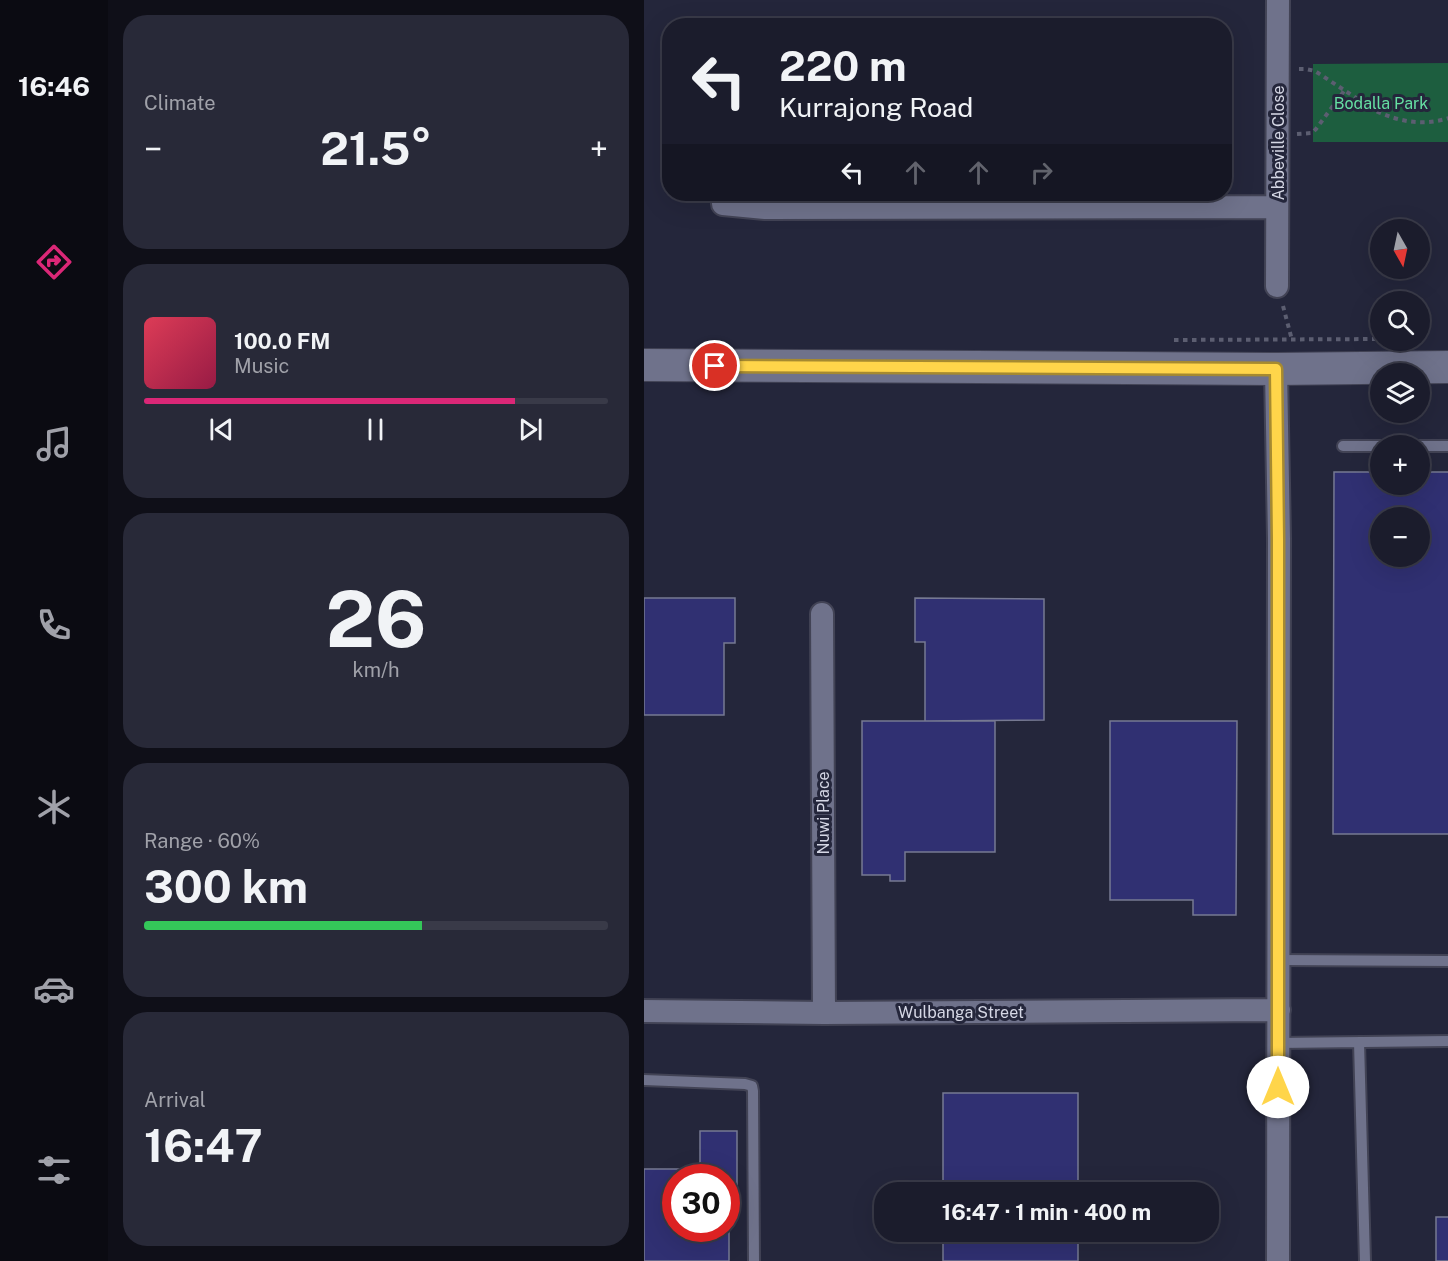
<!DOCTYPE html>
<meta charset="utf-8">
<style>
body{margin:0;font-family:"Public Sans",sans-serif;background:#282938;color:#f1f3f6;height:100vh;display:flex;flex-direction:column;font-size:22px;white-space:nowrap}
*{box-sizing:border-box;margin:0}
p{font-size:20px;color:#a0a1a9}
.icon{flex:none;width:33px;height:33px;fill:none;stroke:currentColor;stroke-width:2;stroke-linecap:round;stroke-linejoin:round}
.map{position:relative;flex:1;overflow:hidden}
.panel{display:flex;flex-direction:column;gap:15px;padding:15px;background:#0f0f18;width:536px}
.panel>*{flex:none}
.banner{position:absolute;left:18px;top:18px;width:570px;height:183px;border-radius:24px;box-shadow:0 6px 24px #0002,0 0 0 2px #393a48;background:#1b1c2c;color:#f1f3f6;overflow:hidden}
.needle{width:39px;rotate:171deg}
.tools{position:absolute;left:726px;top:219px;display:grid;gap:12px}
.tools a{display:grid;place-items:center;width:60px;height:60px;border-radius:50%;background:#1b1c2c;box-shadow:0 6px 24px #0002,0 0 0 2px #393a48;font-size:30px}
.speed{position:absolute;left:18px;top:1164px;display:flex;gap:12px;font-size:30px;font-weight:700;text-align:center}
.speed>*{display:grid;place-content:center;width:78px;height:78px;border-radius:50%;background:#1b1c2c;box-shadow:0 6px 24px #0002,0 0 0 2px #393a48;line-height:1}
.speed .limit{border:9px solid #d22;background:#fff;color:#111}
.pin{position:absolute;display:grid;place-items:center;width:51px;height:51px;color:#fff;margin:-26px;border:3px solid #fff;border-radius:50%;box-shadow:0 2px 6px #0007}
.me{position:absolute;width:66px;margin:-33px;rotate:0deg;stroke-linejoin:round;filter:drop-shadow(0 0 4px #0008)}
.turn{display:flex;align-items:center;gap:21px;height:126px;padding:0 18px;font-size:27px}
.turn .icon{width:78px;height:78px;stroke-width:2.5}
.turn b{display:block;font-size:42px;line-height:51px}
.lanes{display:flex;align-items:center;height:57px;padding:0 18px;background:#0003;justify-content:center;gap:30px;direction:ltr}
.lanes .off{opacity:.35}
.big{font-size:45px;font-weight:700;line-height:1.1}
.panel .widget{flex:1;display:flex;flex-direction:column;justify-content:center;gap:9px;min-width:0;padding:0 21px;border-radius:24px;background:#282938}
.panel .dial{align-items:center;gap:0}
.dial b{font-size:78px;line-height:1}
.song{display:flex;align-items:center;gap:18px}
.cover{width:72px;height:72px;border-radius:9px;background:linear-gradient(135deg,hsl(350 70% 55%),hsl(340 70% 35%))}
.played{height:6px;border-radius:3px;background:linear-gradient(90deg,#db2777 80%,#393a48 80%)}
.keys{display:flex;justify-content:space-around;direction:ltr}
.heat{display:flex;justify-content:space-between;align-items:center;font-size:33px;direction:ltr}
.charge{height:9px;border-radius:4px;background:linear-gradient(90deg,#34c759 60%,#393a48 0)}
.trip{position:absolute;left:230px;top:1182px;width:345px;height:60px;border-radius:24px;background:#1b1c2c;box-shadow:0 6px 24px #0002,0 0 0 2px #393a48;font-weight:700;line-height:60px;text-align:center}
main{display:flex;flex:1;min-height:0}
.tab-bar{display:flex;flex-direction:column;width:108px;justify-content:space-around;align-items:center;background:#0b0b12;color:#a0a1a9}
.tab-bar .icon{width:42px;height:42px}
.tab-bar .current{color:#db2777}
.tab-bar b{font-size:27px;color:#f1f3f6}
.map>svg:first-child{display:block}
</style>
<main>
<nav class="tab-bar">
<b>16:46</b>
<svg class="icon current" aria-label="directions" viewBox="0 0 24 24"><path d="M12 3l9 9-9 9-9-9zM9 14v-3h6M13 9l2 2-2 2"/></svg>
<svg class="icon" aria-label="music" viewBox="0 0 24 24"><path d="M9 18V5l10-2v13"/><circle cx="6" cy="18" r="3"/><circle cx="16" cy="16" r="3"/></svg>
<svg class="icon" aria-label="phone" viewBox="0 0 24 24"><path d="M5 4h4l2 5-3 2q2 4 5 5l2-3 5 2v4C11 20 4 13 5 4z"/></svg>
<svg class="icon" aria-label="climate" viewBox="0 0 24 24"><path d="M12 3v18M4 7l16 10M4 17L20 7"/></svg>
<svg class="icon" aria-label="car" viewBox="0 0 24 24"><path d="M5 17H2v-5l4-1 3-4h7l3 4 3 1v5h-3M9 17h6M6 11h13"/><circle cx="7" cy="17" r="2"/><circle cx="17" cy="17" r="2"/></svg>
<svg class="icon" aria-label="filters" viewBox="0 0 24 24"><path d="M4 7h16M4 17h16"/><circle cx="9" cy="7" r="2"/><circle cx="15" cy="17" r="2"/></svg>
</nav>
<section class="panel">
<div class="widget"><p>Climate</p>
<div class="heat"><a>−</a><b class="big">21.5°</b><a>+</a></div>
</div>
<div class="widget">
<div class="song"><i class="cover"></i><div><b>100.0 FM</b><p>Music</p></div></div>
<div class="played"></div>
<div class="keys"><svg class="icon" aria-label="previous" viewBox="0 0 24 24"><path d="M18 5L8 12l10 7zM5 5v14"/></svg><svg class="icon" aria-label="pause" viewBox="0 0 24 24"><path d="M8 5v14M16 5v14"/></svg><svg class="icon" aria-label="next" viewBox="0 0 24 24"><path d="M6 5l10 7-10 7zM19 5v14"/></svg></div>
</div>
<div class="widget dial"><b>26</b><p>km/h</p></div>
<div class="widget"><p>Range · 60%</p><b class="big">300 km</b><div class="charge"></div></div>
<div class="widget"><p>Arrival</p><b class="big">16:47</b></div>
</section>
<div class="map">
<svg width="805" height="1261" viewBox="0 0 805 1261">
<rect width="100%" height="100%" fill="#24263b"/>
<path fill="#1d5e3f" d="M804,63V142H669V64Z"/>
<path fill="#303072" stroke="#767992" stroke-width="1.5" fill-rule="evenodd" d="M690,472H736V484H776V472H805V834H689ZM736,518H776V556H736Z
M0,598H91V643H80V715H0Z
M271,598L400,599V720L281,721V642H271Z
M218,721H351V852H261V881H246V875H218Z
M466,721H593L592,915H549V900H466Z
M299,1093H434V1192H299Z
M56,1131H93V1185H85V1261H0V1169H56ZM32,1178H82V1228H32Z
M792,1217H805V1261H792Z
M299,1232H434V1261H299Z"/>
<g fill="none" stroke-linecap="round" stroke-linejoin="round">
<defs>
<path id="lane" d="M699,446H736
M776,446H805
M635,960L805,961
M715,1042L721,1261
M634,1043L805,1041
M0,1080L101,1084L108,1086L109,1091L110,1261"/>
<path id="street" d="M79,204L121,208L633,207
M633,286L634,0
M632,369L635,539L634,1261
M178,614L180,1013
M0,1011L180,1013L635,1010"/>
<path id="secondary" d="M0,365L632,369L805,367"/>
</defs>
<use href="#lane" stroke="#424355" stroke-width="14"/>
<use href="#street" stroke="#424355" stroke-width="26"/>
<use href="#secondary" stroke="#424355" stroke-width="34"/>
<path stroke="#5c5e71" stroke-width="4" stroke-dasharray="4.5 4.5" stroke-linecap="butt" d="M655,69H662L671,71L732,111C756,122 779,126 805,118
M653,134L668,133L672,129L700,91
M639,306L648,340
M530,340L736,339"/>
<use href="#lane" stroke="#6f728b" stroke-width="10"/>
<use href="#street" stroke="#6f728b" stroke-width="22"/>
<use href="#secondary" stroke="#6f728b" stroke-width="32"/>
</g>
<g fill="none" stroke-linecap="round" stroke-linejoin="round">
<defs>
<path id="route" d="M71,366L632,369L634,539V1087"/>
</defs>
<use href="#route" stroke="#a68a30" stroke-width="15"/>
<use href="#route" stroke="#ffd54a" stroke-width="10"/>
</g>
<g text-anchor="middle" dominant-baseline="central" stroke-width="6" stroke-linejoin="round" paint-order="stroke">
<g font-size="16" fill="#65dfa2" stroke="#24263b">
<text x="737" y="103">Bodalla Park</text>
</g>
<g font-size="16" fill="#d5d7e5" stroke="#24263b">
<text transform="translate(634 143) rotate(-90)">Abbeville Close</text>
<text transform="translate(179 813) rotate(-90)">Nuwi Place</text>
<text x="317" y="1012">Wulbanga Street</text>
</g>
</g>
</svg>
<div class="tools">
<a><svg class="needle" viewBox="-14 -14 28 28"><path d="M0-13l5 13h-10z" fill="#e53935"/><path d="M0 13l5-13h-10z" fill="#a0a1a9"/></svg></a>
<a><svg class="icon" aria-label="search" viewBox="0 0 24 24"><circle cx="10" cy="10" r="6"/><path d="M15 15l6 6"/></svg></a>
<a><svg class="icon" aria-label="layers" viewBox="0 0 24 24"><path d="M12 4l9 5-9 5-9-5zM3 14l9 5 9-5"/></svg></a>
<a>+</a>
<a>−</a>
</div>
<div class="speed"><div class="limit">30</div></div>
<div class="pin" style="left:71px;top:366px;background:#d93025"><svg class="icon" aria-label="arrive" viewBox="0 0 24 24"><path d="M6 21V4h12l-3 4 3 4H6"/></svg></div>
<svg class="me" style="left:634px;top:1087px" viewBox="-20 -20 40 40"><circle r="19" fill="#fff"/><path d="M0-13L10 11 0 6-10 11z" fill="#ffd54a"/></svg>
<div class="trip">16:47 · 1 min · 400 m</div>
<div class="banner">
<div class="turn"><svg class="icon" aria-label="left" viewBox="0 0 24 24"><path d="M17 20v-9H6M10 6l-5 5 5 5"/></svg><div><b>220 m</b>Kurrajong Road</div></div>
<div class="lanes"><svg class="icon" aria-label="left" viewBox="0 0 24 24"><path d="M17 20v-9H6M10 6l-5 5 5 5"/></svg><svg class="icon off" aria-label="ahead" viewBox="0 0 24 24"><path d="M12 20V5M6 11l6-6 6 6"/></svg><svg class="icon off" aria-label="ahead" viewBox="0 0 24 24"><path d="M12 20V5M6 11l6-6 6 6"/></svg><svg class="icon off" aria-label="right" viewBox="0 0 24 24"><path d="M7 20v-9h11M14 6l5 5-5 5"/></svg></div>
</div>
</div>
</main>
